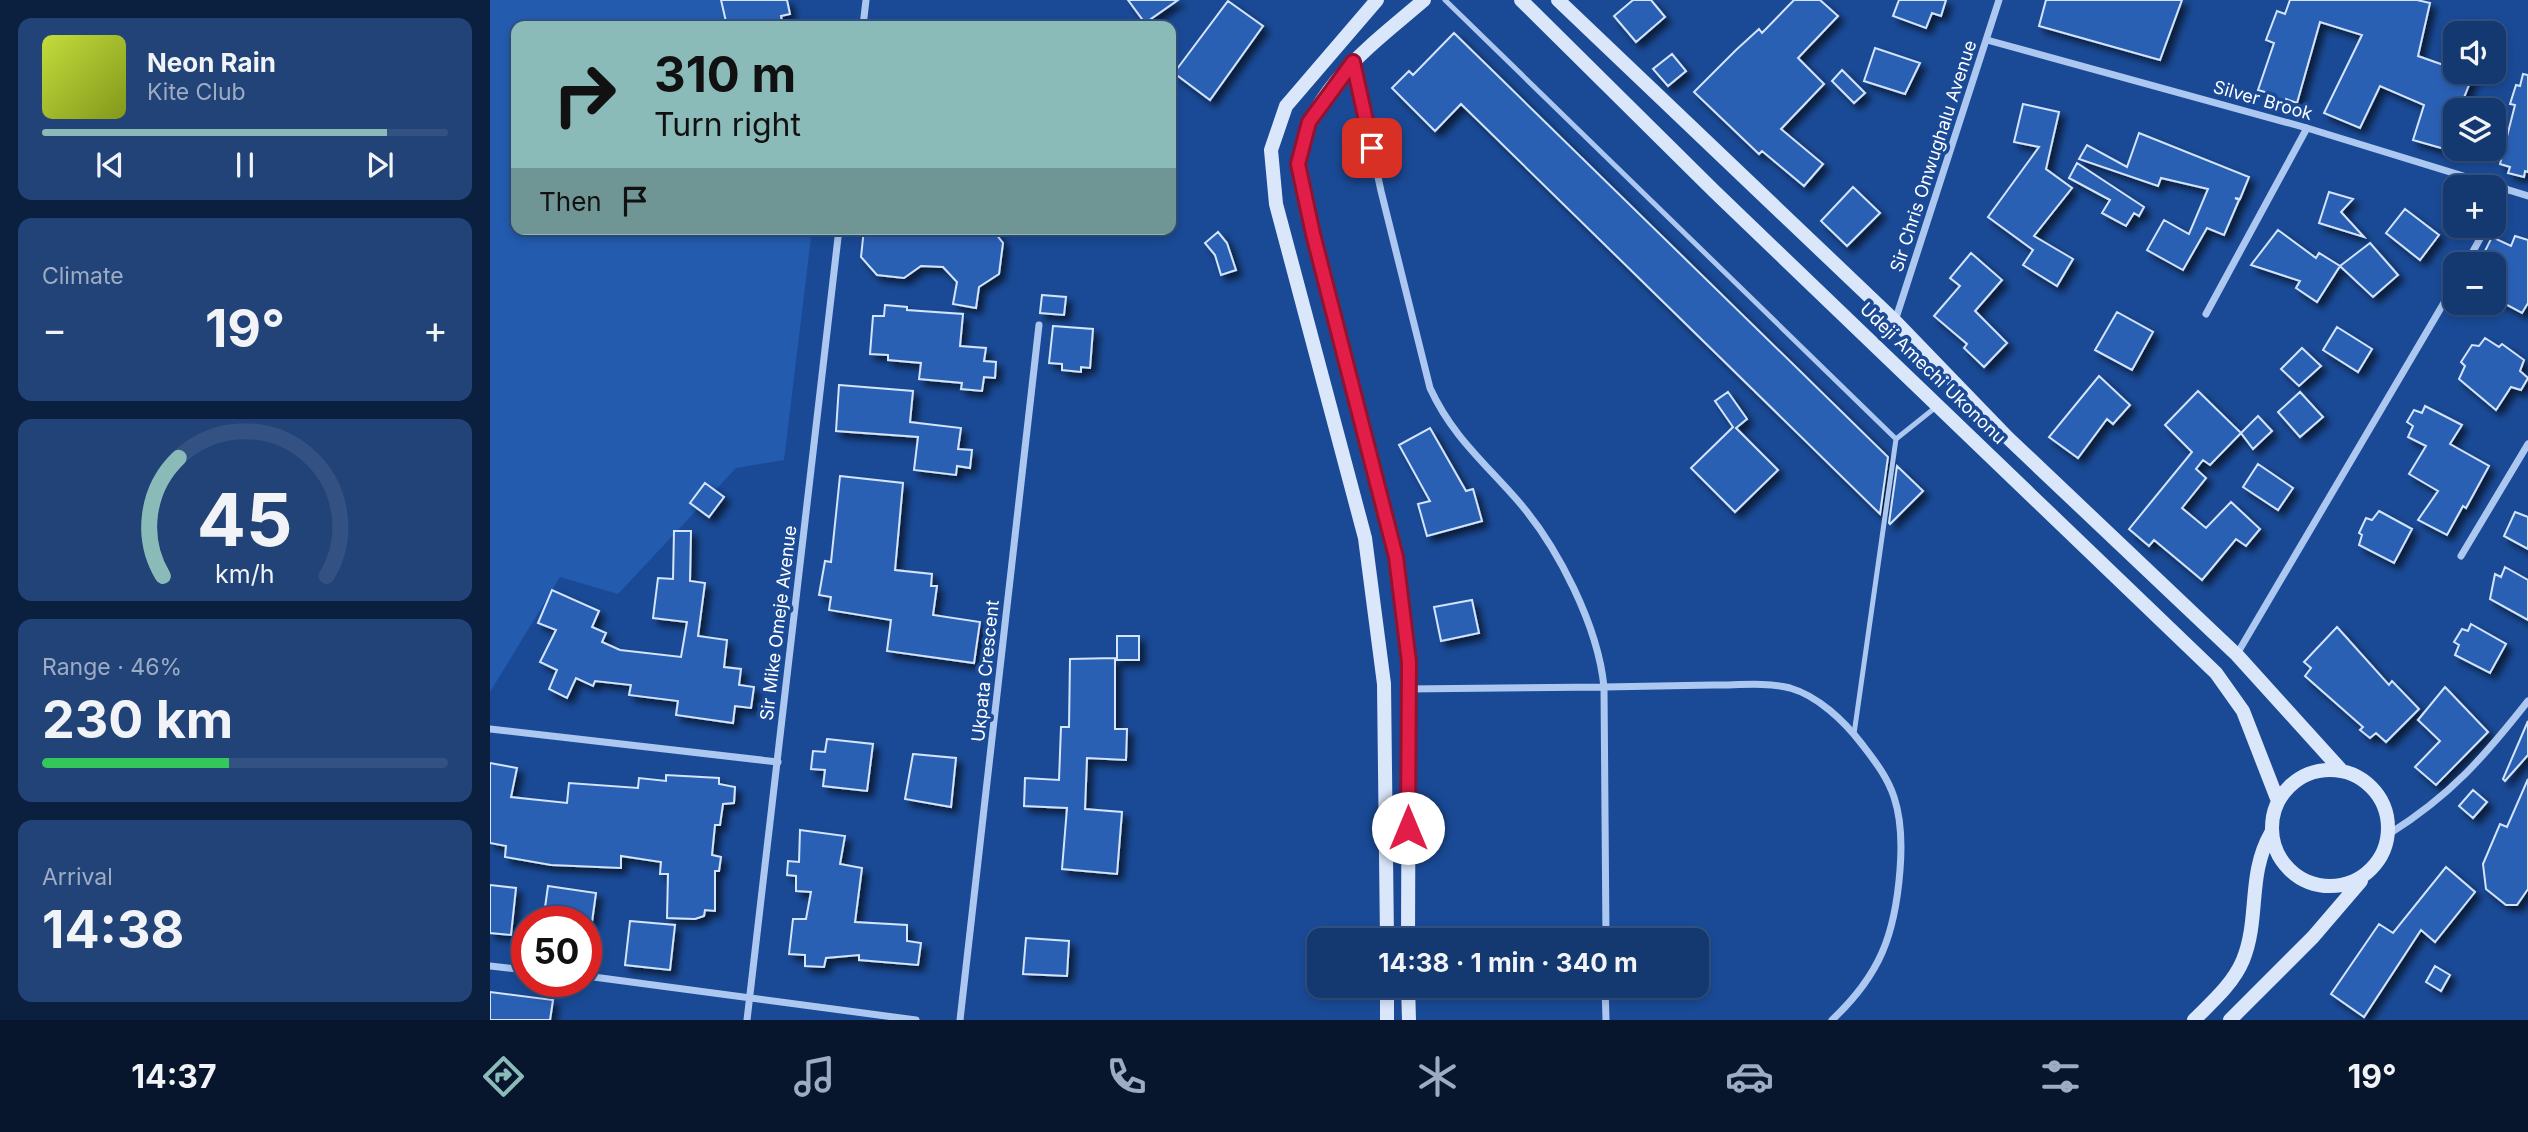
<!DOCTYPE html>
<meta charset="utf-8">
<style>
body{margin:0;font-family:Inter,sans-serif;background:#214378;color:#f1f3f6;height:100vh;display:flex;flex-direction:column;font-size:26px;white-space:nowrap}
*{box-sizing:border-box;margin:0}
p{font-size:23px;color:#9dacc3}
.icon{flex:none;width:38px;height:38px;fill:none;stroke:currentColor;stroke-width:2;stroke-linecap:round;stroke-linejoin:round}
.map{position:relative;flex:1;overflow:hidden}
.side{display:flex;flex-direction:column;gap:18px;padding:18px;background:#0b1f3e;width:490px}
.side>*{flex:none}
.banner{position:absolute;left:21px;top:21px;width:665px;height:214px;border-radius:14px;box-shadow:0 4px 10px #0003,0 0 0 2px #335283;background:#8bbbb9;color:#111;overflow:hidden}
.fabs{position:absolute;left:1953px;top:21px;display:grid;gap:14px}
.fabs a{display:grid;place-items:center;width:63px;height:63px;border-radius:14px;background:#143870;box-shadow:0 4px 10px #0003,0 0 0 2px #335283;font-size:35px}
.speed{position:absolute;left:21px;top:906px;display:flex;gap:14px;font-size:35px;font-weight:700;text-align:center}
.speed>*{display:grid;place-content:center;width:91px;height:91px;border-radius:50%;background:#143870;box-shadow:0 4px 10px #0003,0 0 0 2px #335283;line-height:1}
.speed .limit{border:10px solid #d22;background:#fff;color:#111}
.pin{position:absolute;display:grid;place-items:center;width:60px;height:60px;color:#fff;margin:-30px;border-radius:14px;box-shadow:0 4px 10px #0006}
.me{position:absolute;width:77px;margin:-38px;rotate:0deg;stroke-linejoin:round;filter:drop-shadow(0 0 5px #0008)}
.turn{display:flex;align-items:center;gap:24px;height:147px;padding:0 28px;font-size:32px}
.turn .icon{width:91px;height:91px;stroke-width:2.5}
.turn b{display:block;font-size:49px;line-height:60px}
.then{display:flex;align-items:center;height:66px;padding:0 28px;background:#0003;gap:14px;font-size:26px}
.big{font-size:52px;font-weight:700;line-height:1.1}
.side .widget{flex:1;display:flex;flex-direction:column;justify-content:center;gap:10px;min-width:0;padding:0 24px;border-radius:14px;background:#214378}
.side .dial{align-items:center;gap:0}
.dial svg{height:182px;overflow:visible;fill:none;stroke:#335283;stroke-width:7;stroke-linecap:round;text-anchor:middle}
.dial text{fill:#f1f3f6;stroke:none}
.song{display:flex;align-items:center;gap:21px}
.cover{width:84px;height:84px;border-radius:10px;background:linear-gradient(135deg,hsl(70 70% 55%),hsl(70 70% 35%))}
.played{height:7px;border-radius:4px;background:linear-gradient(90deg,#8bbbb9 85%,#335283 85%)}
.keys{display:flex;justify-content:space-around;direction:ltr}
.heat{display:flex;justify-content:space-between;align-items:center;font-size:38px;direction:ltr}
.charge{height:10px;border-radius:5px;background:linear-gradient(90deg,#34c759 46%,#335283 0)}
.trip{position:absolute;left:817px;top:928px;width:402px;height:70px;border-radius:14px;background:#143870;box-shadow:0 4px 10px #0003,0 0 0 2px #335283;font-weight:700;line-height:70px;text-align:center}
.menu{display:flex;height:112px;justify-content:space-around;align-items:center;background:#08162d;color:#9dacc3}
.menu .icon{width:49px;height:49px}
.menu .selected{color:#8bbbb9}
.menu b{font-size:32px;color:#f1f3f6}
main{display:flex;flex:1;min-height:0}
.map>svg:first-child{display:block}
</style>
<main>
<section class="side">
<div class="widget">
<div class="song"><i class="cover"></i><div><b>Neon Rain</b><p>Kite Club</p></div></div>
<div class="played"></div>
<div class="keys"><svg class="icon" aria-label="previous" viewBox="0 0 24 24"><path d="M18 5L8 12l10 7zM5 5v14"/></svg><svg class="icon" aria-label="pause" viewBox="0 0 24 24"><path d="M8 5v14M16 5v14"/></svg><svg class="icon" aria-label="next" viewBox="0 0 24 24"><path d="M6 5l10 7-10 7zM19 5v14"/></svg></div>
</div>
<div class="widget"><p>Climate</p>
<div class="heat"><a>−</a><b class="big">19°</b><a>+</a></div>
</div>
<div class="widget dial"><svg viewBox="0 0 100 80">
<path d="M14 69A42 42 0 1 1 86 69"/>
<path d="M14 69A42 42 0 0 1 21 17" stroke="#8bbbb9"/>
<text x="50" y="56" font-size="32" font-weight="700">45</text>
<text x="50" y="72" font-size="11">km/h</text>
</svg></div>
<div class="widget"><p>Range · 46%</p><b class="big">230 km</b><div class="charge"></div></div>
<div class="widget"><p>Arrival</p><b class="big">14:38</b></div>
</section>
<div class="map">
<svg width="2038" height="1020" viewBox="0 0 2038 1020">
<defs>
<filter id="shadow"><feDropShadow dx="5.5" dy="5.5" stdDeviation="3.5" flood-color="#0009"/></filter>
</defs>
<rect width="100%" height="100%" fill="#1a4a96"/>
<path fill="#235baf" d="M0,0H230L236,26H26V229H322L294,460L246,468L128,594L70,577L0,692Z"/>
<path fill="#2960b4" stroke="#d3e4fb" stroke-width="2" filter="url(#shadow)" d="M231,0H297L300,14L291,16L293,26H237Z
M638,0H688L655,23Z
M1143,0H1161L1175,17L1146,42L1124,16Z
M1304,0H1330L1348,16L1308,58L1334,84L1291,129L1333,164L1314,186L1272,151L1269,154L1204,92L1246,50L1269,29L1272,33Z
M1409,0H1456L1451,16L1442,13L1436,28L1403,16Z
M1556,0H1692L1670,60L1549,26Z
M1800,0H1927L1940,3L1928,56L1965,69V72L1983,75L1969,110H1965V152L1923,140L1934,105L1890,86L1870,128L1834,113L1872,35L1830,22L1807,103L1796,99L1794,105L1780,101L1782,94L1768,90L1784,43L1776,40L1787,11L1795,14Z
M738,1L773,26L720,100L684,73Z
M964,33L1398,457L1390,514L971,104L945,131L902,88L919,71L923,75Z
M1385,48L1430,63L1415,94L1374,81Z
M1182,54L1196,71L1178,86L1163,69Z
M1352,70L1375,93L1364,103L1342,81Z
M2033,74L2038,75V172L2035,171L2034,177L2018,173L2020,167L2010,164L2025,105L2020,104L2026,85L2030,86Z
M1533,104L1569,112L1556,169L1582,188L1544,236L1583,259L1567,286L1533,265L1543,250L1498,217L1549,147L1524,142Z
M1649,133L1759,177L1750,199L1745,198L1749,200L1734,235L1717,228L1693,270L1657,250L1674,220L1699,234L1718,189L1671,178L1668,186L1589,159L1597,145L1637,167Z
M1587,163L1654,207L1649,216L1644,213L1636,226L1612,213L1620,200L1579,178Z
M1363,187L1390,213L1357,246L1331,221Z
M1839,192L1863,199L1851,212L1874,237L1829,223Z
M1915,209L1949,235L1930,260L1896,233Z
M374,229H502L513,243L509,274L489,287L486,308L463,304L467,282L453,267L431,266L414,278L387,275L371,257Z
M1788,230L1826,258L1829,253L1850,266L1827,302L1806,288L1810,281L1761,265Z
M728,232L737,243L746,270L731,275L725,255L715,243Z
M2025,236L2038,240V303L2032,313L2004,298V264L1991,259L2002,237L2021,246Z
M1880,243L1908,275L1883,297L1850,266Z
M1481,253L1512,280L1485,311L1517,343L1494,367L1474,348L1477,344L1444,316L1470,286L1460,278Z
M552,295L576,297L574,315L550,313Z
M395,305L417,307V310L473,314L470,346L496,348L494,361L506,362L505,378L494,377L492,391L471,389L472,383L429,379L431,363L398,360V355L380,354L383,316H394Z
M1627,312L1663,332L1642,370L1605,350Z
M563,326L603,329L600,368L591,367V372L572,370V364L559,363Z
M1847,327L1882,349L1868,372L1833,350Z
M1995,338L2009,347L2012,344L2034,360L2030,371L2038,378L2031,390L2021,387L2006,410L1969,379L1975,366L1971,362L1982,345L1989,346Z
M1812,348L1831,366L1809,386L1791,369Z
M1609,376L1640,405L1623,424L1617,419L1588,458L1559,437Z
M349,385L423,391L420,422L471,428L468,449L482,450L480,468L467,466L466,475L424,470L428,437L346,431Z
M1708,391L1751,433L1720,465L1713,460L1706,469L1716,478L1692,508L1716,528L1741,502L1770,529L1756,546L1746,539L1712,580L1664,540L1659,546L1639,529L1702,452L1675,425Z
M1238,392L1257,419L1246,428L1288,470L1245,512L1201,468L1243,427L1225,401Z
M1810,392L1833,417L1810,437L1788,412Z
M1935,406L1972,425L1960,444L1999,466L1976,508L1973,506L1957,535L1928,520L1948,491L1919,474L1936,446L1918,437L1923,426L1917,422L1924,410L1932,413Z
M1768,416L1782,431L1763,449L1751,433Z
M940,428L976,491L983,489L992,521L937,536L928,504L940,501L909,445Z
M1768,464L1803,488L1788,510L1753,487Z
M1407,466L1433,491L1400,524L1399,523Z
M350,476L413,483L405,570L442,574L441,586H447L443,615L490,622L484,663L397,651L401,620L339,610L341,597L329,595L335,561L341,562Z
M215,483L234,497L219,517L200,503Z
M1889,511L1922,529L1904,563L1869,545L1872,535L1869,533L1876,518L1882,520Z
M2025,512L2038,517V549L2014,536Z
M184,531H201L200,581L215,583L208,636L237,640L234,667L251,669L249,685L264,687L261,708L245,706L243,723L186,715L188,701L139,695L141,685L105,681L103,686L86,678L77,698L59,689L67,670L50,662L66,630L48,623L62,590L109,611L102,627L116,633L112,642L130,650L191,657L197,622L163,618L168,578L183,579Z
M2015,567L2038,580V620L2000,599L2005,574L2011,577Z
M982,600L989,633L951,641L944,607Z
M1981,624L2016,644L2000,673L1965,655L1969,645L1964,642L1972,629L1978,631Z
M1847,627L1899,685L1902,681L1929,709L1896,742L1886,733L1880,738L1870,730L1873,727L1815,676L1821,668L1814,662Z
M627,636H649V660H627Z
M625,658V729H637L636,760L597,758L595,809L632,812L627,874L572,869L577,808L534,806L535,778L569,780L571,727H579L580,659Z
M1955,687L1998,732L1946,785L1925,767L1950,741L1928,720Z
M2038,721V755L2015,781L2013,779Z
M337,739L383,744L377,791L333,786L335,770L321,769L323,751L335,752Z
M423,754L466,758L461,807L415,799Z
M0,763L27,768L21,797L77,803L79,783L148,788L149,778L176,781V775L229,778V784L245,787L244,803L233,804L230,825H225L222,855L231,857L229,871H225V911L215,910L214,916L205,919L177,918L178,874H170L171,862L131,856V868L61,865L15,857L16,846L0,843Z
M2038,779V889L2027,905H2016L1996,889L1993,864L2010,824L2017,827Z
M1983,790L1997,802L1983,818L1969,806Z
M310,830L355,836L350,864L372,868L365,922L417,925V941L431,943L428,965L369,960V955L336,958L334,967L315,966V955L299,954L303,919H316L321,892L306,891V876L297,875L298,861L309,862Z
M1956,867L1985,892L1945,942L1931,930L1874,1017L1841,994L1889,924L1903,933Z
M0,885L26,888L21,935L0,933Z
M58,886L106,893L102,922H53Z
M140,921L185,925L180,970L135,965Z
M536,938L579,941L577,976L533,974Z
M1945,966L1960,975L1951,991L1936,982Z
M0,992L63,1000L60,1020H0Z"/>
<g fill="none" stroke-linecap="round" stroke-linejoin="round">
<path stroke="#adc8f0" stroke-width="5" d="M955,0L1406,439L1364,734
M1406,439L1446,407"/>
<path stroke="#adc8f0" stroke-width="7" d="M373,26L376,0
M1497,40L1817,128L2038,196
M863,62L891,191L940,388C962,436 994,462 1028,501C1068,547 1108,626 1114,687L917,689
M2004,213L2017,189
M1976,264L1997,226
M1716,314L1817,128
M1405,321L1509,0
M1971,556L2038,444
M1747,654L1965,284
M0,729L288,762
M1899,834C1961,795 1993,758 2038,701
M1116,940L1114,687C1152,686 1189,686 1226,685C1249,685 1277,682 1300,688C1328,696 1354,721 1371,743C1384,760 1397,776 1404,797C1412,821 1412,845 1410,870C1405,935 1390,975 1342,1020
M0,966L37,970
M96,976L426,1020
M1115,985L1116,1020
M257,1020L349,229
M470,1020L549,325"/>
<path stroke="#dae7fb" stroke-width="14" d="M887,0L796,106L781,150L786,204L875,538L894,684L897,940
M1031,0L1224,191L1726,673L1753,711L1788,801
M1068,0L1405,321L1518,438L1747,655L1852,771
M1782 828a58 58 0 1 1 116 0a58 58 0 1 1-116 0Z
M918,940L919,661L906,557L817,209C814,195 807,176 809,162C818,89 883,44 934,0
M918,985L919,1020
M897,1020V985
M1704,1020C1722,1002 1743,984 1753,960C1770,918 1757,875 1781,833
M1740,1020L1823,937L1871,881"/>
</g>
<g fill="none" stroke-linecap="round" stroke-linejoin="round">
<defs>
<path id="route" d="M882,148L863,62L819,122L808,164L823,234L906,557L919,662L918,828"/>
</defs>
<use href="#route" stroke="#92132f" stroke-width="18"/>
<use href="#route" stroke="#e11d48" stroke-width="12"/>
</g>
<g text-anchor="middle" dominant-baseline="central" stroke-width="7" stroke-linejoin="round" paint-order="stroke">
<g font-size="18" fill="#fff" stroke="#1a4a96">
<text transform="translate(1773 100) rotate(16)">Silver Brook</text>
<text transform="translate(1443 156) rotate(-72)">Sir Chris Onwughalu Avenue</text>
<text transform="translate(1443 373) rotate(44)">Udeji Amechi Ukononu</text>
<text transform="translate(288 623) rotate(-83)">Sir Mike Omeje Avenue</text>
<text transform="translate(495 671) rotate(-84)">Ukpata Crescent</text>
</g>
</g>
</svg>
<div class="fabs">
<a><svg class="icon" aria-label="sound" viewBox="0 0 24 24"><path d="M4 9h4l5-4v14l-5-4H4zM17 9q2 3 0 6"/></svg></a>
<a><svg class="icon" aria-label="layers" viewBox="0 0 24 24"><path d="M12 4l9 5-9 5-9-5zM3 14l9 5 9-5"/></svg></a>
<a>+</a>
<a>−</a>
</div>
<div class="speed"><div class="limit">50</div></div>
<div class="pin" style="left:882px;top:148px;background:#d93025"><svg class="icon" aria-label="arrive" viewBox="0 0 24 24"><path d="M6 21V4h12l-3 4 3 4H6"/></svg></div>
<svg class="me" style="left:918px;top:828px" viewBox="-20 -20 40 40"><circle r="19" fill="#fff"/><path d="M0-13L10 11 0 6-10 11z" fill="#e11d48"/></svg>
<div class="trip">14:38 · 1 min · 340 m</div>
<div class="banner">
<div class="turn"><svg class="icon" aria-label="right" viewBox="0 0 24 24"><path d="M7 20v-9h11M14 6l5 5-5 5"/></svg><div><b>310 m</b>Turn right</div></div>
<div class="then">Then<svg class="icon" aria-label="arrive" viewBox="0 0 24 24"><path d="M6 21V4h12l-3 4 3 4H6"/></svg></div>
</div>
</div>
</main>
<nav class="menu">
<b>14:37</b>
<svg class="icon selected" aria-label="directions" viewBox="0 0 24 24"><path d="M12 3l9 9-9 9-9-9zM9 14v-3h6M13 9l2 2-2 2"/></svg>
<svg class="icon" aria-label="music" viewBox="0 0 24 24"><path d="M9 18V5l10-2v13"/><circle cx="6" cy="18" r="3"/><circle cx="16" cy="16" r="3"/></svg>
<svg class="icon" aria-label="phone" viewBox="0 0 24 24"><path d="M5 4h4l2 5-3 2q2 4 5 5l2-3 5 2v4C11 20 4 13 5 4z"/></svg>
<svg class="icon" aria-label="climate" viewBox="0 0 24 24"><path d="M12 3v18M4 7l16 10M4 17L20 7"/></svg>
<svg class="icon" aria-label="car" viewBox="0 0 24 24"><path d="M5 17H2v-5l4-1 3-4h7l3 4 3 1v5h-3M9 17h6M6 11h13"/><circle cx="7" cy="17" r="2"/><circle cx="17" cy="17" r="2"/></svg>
<svg class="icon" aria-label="filters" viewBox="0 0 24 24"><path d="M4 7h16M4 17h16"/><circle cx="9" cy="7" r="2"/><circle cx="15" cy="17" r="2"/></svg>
<b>19°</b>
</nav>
